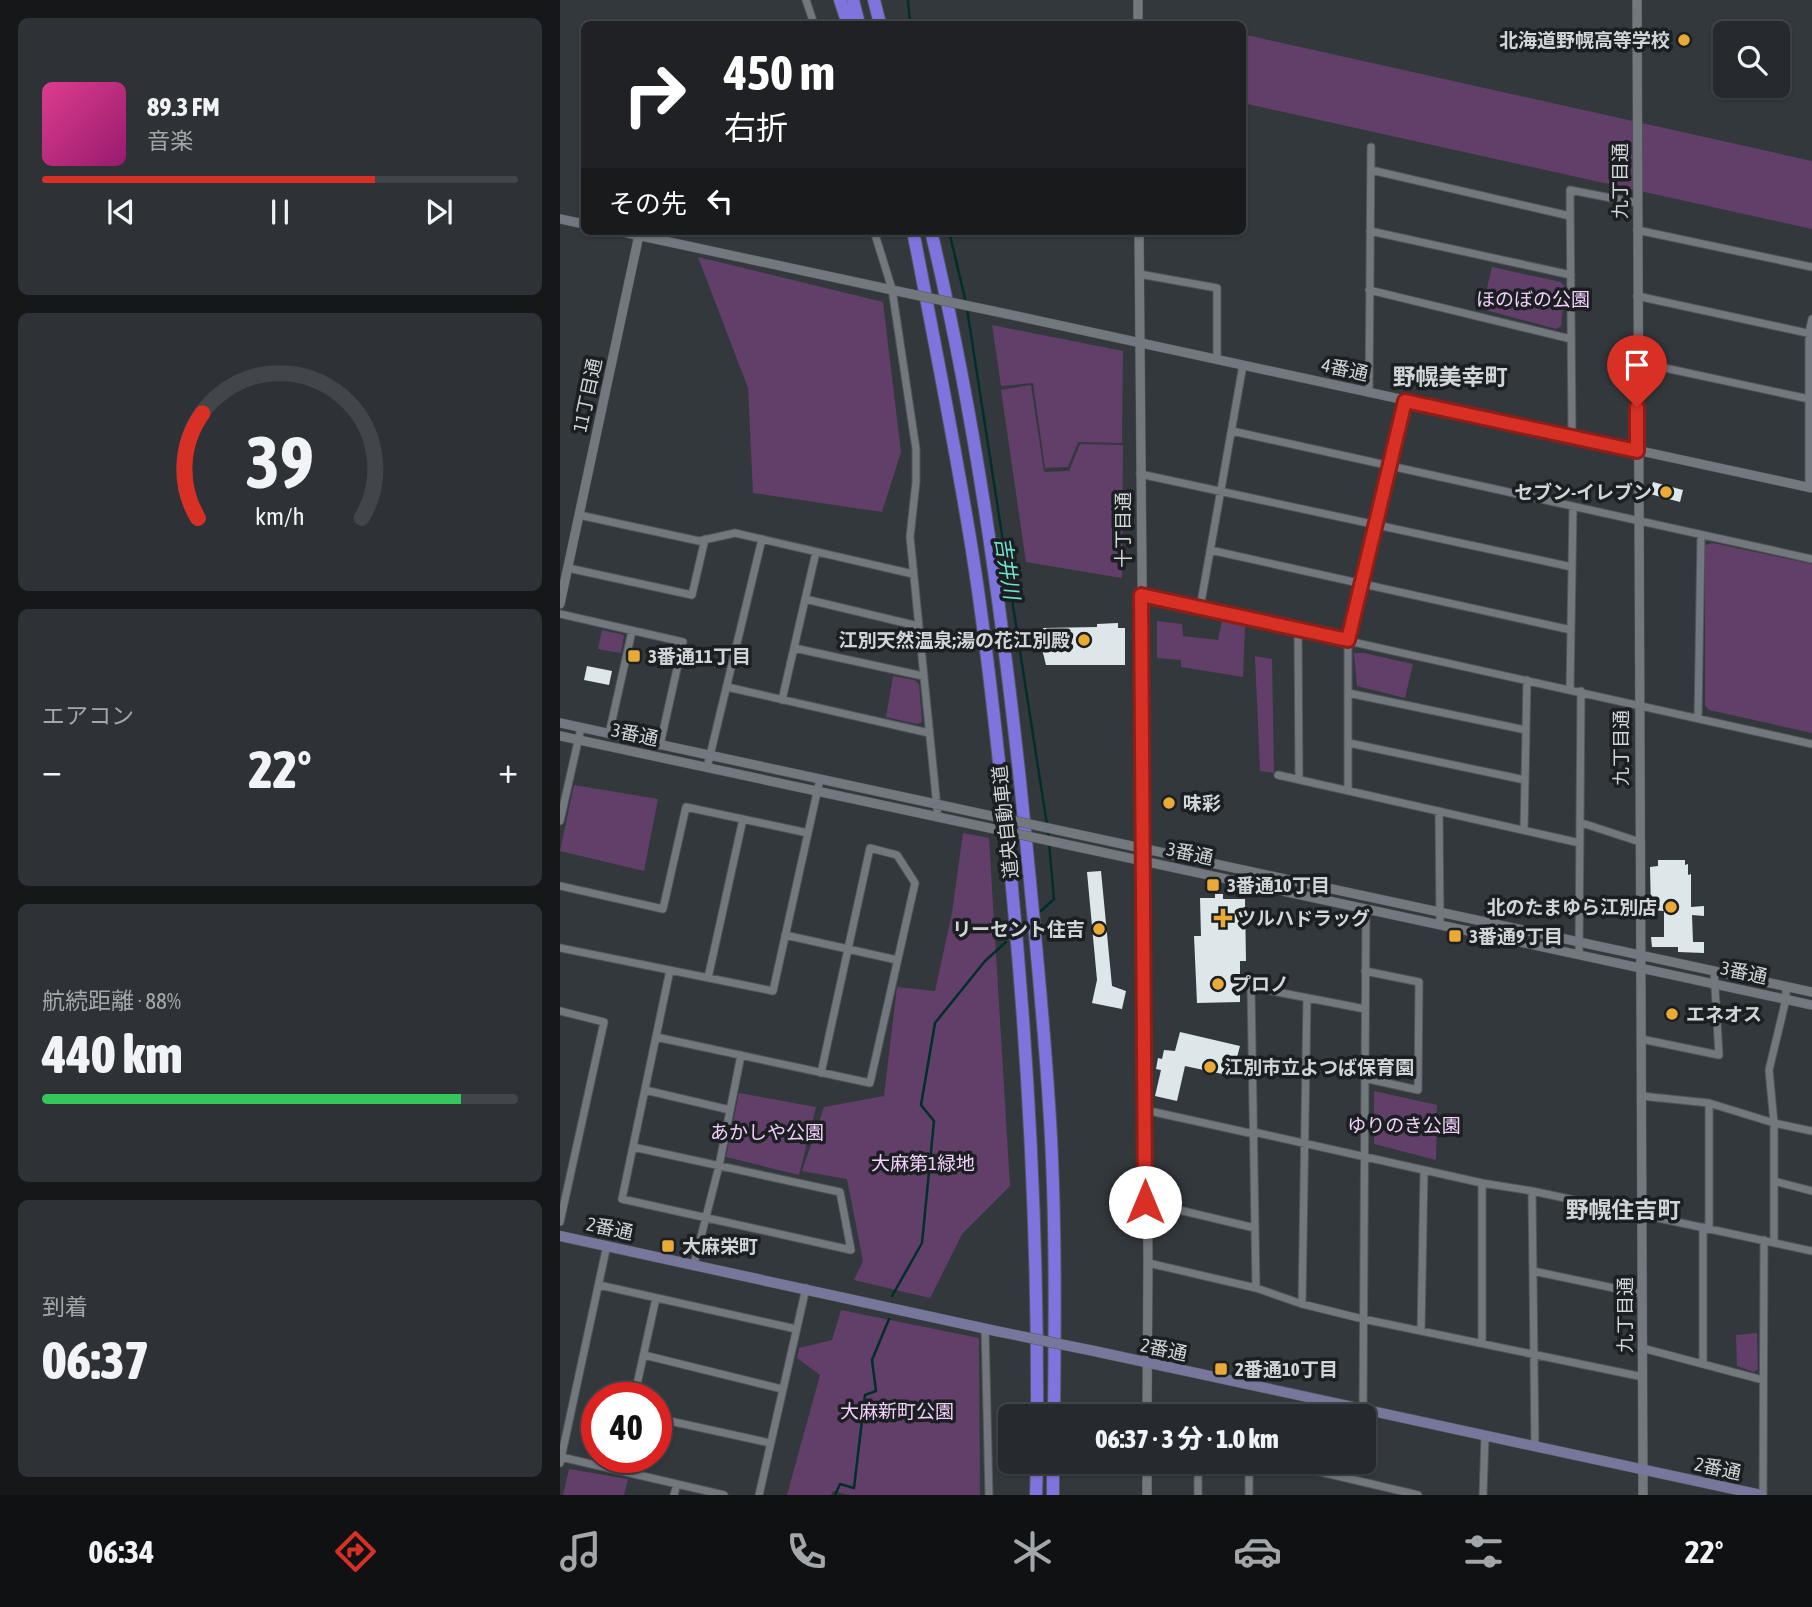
<!DOCTYPE html>
<html lang="ja">
<meta charset="utf-8">
<style>
body{margin:0;font-family:"Asap Condensed","Noto Sans JP",sans-serif;background:#2e3236;color:#f1f3f6;height:100vh;display:flex;flex-direction:column;font-size:26px;white-space:nowrap}
*{box-sizing:border-box;margin:0}
p{font-size:23px;color:#a4a7aa}
.icon{flex:none;width:38px;height:38px;fill:none;stroke:currentColor;stroke-width:2;stroke-linecap:round;stroke-linejoin:round}
.map{position:relative;flex:1;overflow:hidden}
.details{display:flex;flex-direction:column;gap:18px;padding:18px;background:#151719;width:560px}
.details>*{flex:none}
.hud{position:absolute;left:21px;top:21px;width:665px;height:214px;border-radius:10px;box-shadow:0 2px 5px #0004,0 0 0 2px #42464a;background:#202124;color:#fff;overflow:hidden}
.fabs{position:absolute;left:1153px;top:21px;display:grid;gap:14px}
.fabs a{display:grid;place-items:center;width:77px;height:77px;border-radius:10px;background:#262a2e;box-shadow:0 2px 5px #0004,0 0 0 2px #42464a;font-size:35px}
.speed{position:absolute;left:21px;top:1382px;display:flex;gap:14px;font-size:35px;font-weight:700;text-align:center}
.speed>*{display:grid;place-content:center;width:91px;height:91px;border-radius:50%;background:#262a2e;box-shadow:0 2px 5px #0004,0 0 0 2px #42464a;line-height:1}
.speed .limit{border:10px solid #d22;background:#fff;color:#111}
.pin{position:absolute;display:grid;place-items:center;width:60px;height:60px;color:#fff;margin:-72px -30px;border-radius:50% 50% 50% 0;rotate:-45deg;box-shadow:0 0 7px #0007}
.pin .icon{rotate:45deg}
.me{position:absolute;width:77px;margin:-38px;rotate:0deg;stroke-linejoin:round;filter:drop-shadow(0 0 5px #0008)}
.turn{display:flex;align-items:center;gap:24px;height:147px;padding:0 28px;font-size:32px}
.turn .icon{width:91px;height:91px;stroke-width:2.5}
.turn b{display:block;font-size:49px;line-height:60px}
.then{display:flex;align-items:center;height:66px;padding:0 28px;background:#0003;gap:14px;font-size:26px}
.big{font-size:52px;font-weight:800;line-height:1.1}
.details .widget{flex:1;display:flex;flex-direction:column;justify-content:center;gap:10px;min-width:0;padding:0 24px;border-radius:10px;background:#2e3236}
.details .dial{align-items:center;gap:0}
.dial svg{height:182px;overflow:visible;fill:none;stroke:#42464a;stroke-width:7;stroke-linecap:round;text-anchor:middle}
.dial text{fill:#f1f3f6;stroke:none}
.song{display:flex;align-items:center;gap:21px}
.cover{width:84px;height:84px;border-radius:10px;background:linear-gradient(135deg,hsl(330 70% 55%),hsl(320 70% 35%))}
.played{height:7px;border-radius:4px;background:linear-gradient(90deg,#d93025 70%,#42464a 70%)}
.keys{display:flex;justify-content:space-around;direction:ltr}
.heat{display:flex;justify-content:space-between;align-items:center;font-size:38px;direction:ltr}
.charge{height:10px;border-radius:5px;background:linear-gradient(90deg,#34c759 88%,#42464a 0)}
.trip{position:absolute;left:438px;top:1404px;width:378px;height:70px;border-radius:10px;background:#262a2e;box-shadow:0 2px 5px #0004,0 0 0 2px #42464a;font-weight:800;line-height:70px;text-align:center}
.tab-bar{display:flex;height:112px;justify-content:space-around;align-items:center;background:#0f1112;color:#a4a7aa}
.tab-bar .icon{width:49px;height:49px}
.tab-bar .active{color:#d93025}
.tab-bar b{font-size:32px;color:#f1f3f6}
main{display:flex;flex:1;min-height:0}
.map>svg:first-child{display:block}
</style>
<main>
<section class="details">
<div class="widget">
<div class="song"><i class="cover"></i><div><b>89.3 FM</b><p>音楽</p></div></div>
<div class="played"></div>
<div class="keys"><svg class="icon" aria-label="previous" viewBox="0 0 24 24"><path d="M18 5L8 12l10 7zM5 5v14"/></svg><svg class="icon" aria-label="pause" viewBox="0 0 24 24"><path d="M8 5v14M16 5v14"/></svg><svg class="icon" aria-label="next" viewBox="0 0 24 24"><path d="M6 5l10 7-10 7zM19 5v14"/></svg></div>
</div>
<div class="widget dial"><svg viewBox="0 0 100 80">
<path d="M14 69A42 42 0 1 1 86 69"/>
<path d="M14 69A42 42 0 0 1 16 23" stroke="#d93025"/>
<text x="50" y="56" font-size="32" font-weight="700">39</text>
<text x="50" y="72" font-size="11">km/h</text>
</svg></div>
<div class="widget"><p>エアコン</p>
<div class="heat"><a>−</a><b class="big">22°</b><a>+</a></div>
</div>
<div class="widget"><p>航続距離 · 88%</p><b class="big">440 km</b><div class="charge"></div></div>
<div class="widget"><p>到着</p><b class="big">06:37</b></div>
</section>
<div class="map">
<svg width="1252" height="1495" viewBox="0 0 1252 1495">
<rect width="100%" height="100%" fill="#33383d"/>
<path fill="#613f69" d="M682,34L1252,161V229L683,103Z
M138,257L323,302L341,452L322,512L193,493L188,388Z
M932,267L1001,282L1005,287L1001,326L996,329L922,309Z
M432,325L563,351L562,443L518,442L508,467L485,468L473,383L441,386Z
M471,385L484,472L509,471L520,444L563,445L562,578L466,562L441,390Z
M1153,543L1252,564V733L1149,710L1145,706V545Z
M662,620L685,626L683,677L621,667V660L597,658V621L622,624L623,636L658,640Z
M42,630L64,635L61,653L38,649Z
M794,653H804L853,664L845,698L797,686Z
M695,656L712,659L714,773L700,771Z
M333,676L354,680L359,684L362,722L357,724L326,717Z
M14,785L98,799L84,871L0,851Z
M403,833L429,838L450,1186L402,1234L370,1298L294,1280L303,1261L287,1179L242,1171L264,1107L324,1096L337,987L375,991L392,913Z
M814,1091L877,1105L876,1160L814,1144Z
M179,1093L256,1107L239,1175L166,1157Z
M281,1310L419,1338L420,1495H289L273,1491L271,1495H227L260,1375L237,1358L239,1348L272,1340Z
M1197,1333L1198,1369L1194,1372L1177,1366L1176,1335Z
M9,1469L68,1479L64,1495H3Z"/>
<g fill="none" stroke-linecap="round" stroke-linejoin="round">
<path stroke="#002f29" stroke-width="2.5" d="M348,0L350,24
M389,231L406,303
M407,309L487,825
M481,911L494,899L488,832
M332,1296L362,1243L374,1121L361,1105L375,1023L425,961L446,942
M275,1495L280,1484L294,1488L305,1395L316,1391L312,1360L329,1319"/>
</g>
<path fill="#dde7e9" d="M1093,482L1123,490L1120,502L1090,494Z
M558,623V628H565V665H486L483,653V628L537,627V624Z
M27,666L52,671L49,685L24,680Z
M1098,860H1125V865L1128,864V875L1131,874V907L1144,906V916L1132,915L1133,942H1144V953L1118,952V947H1092L1091,937H1104V911L1091,910L1090,867L1098,866Z
M541,871L552,986L566,991L562,1009L532,1003L537,980L527,872Z
M655,894H663V899H685L686,961H680V1002L637,1003L634,936H641L640,898H655Z
M620,1032L680,1046L676,1061L671,1060L667,1075L625,1066L617,1101L595,1096L601,1070L596,1069L598,1058L602,1059L604,1050L615,1051Z"/>
<g fill="none" stroke-linecap="round" stroke-linejoin="round">
<defs>
<path id="minor" d="M246,0L254,24
M811,170L1010,216
M1077,230L1252,267
M314,231L332,289L356,449V482L350,537L378,817
M810,231L1011,275
M579,274L657,288V360
M809,290L1011,339
M1077,296L1252,334
M1077,362L1249,399
M809,393L811,147
M672,431L1252,559
M1012,436L1010,190L1077,203
M580,474L1012,567
M1249,487V333L1252,319
M19,515L139,541L175,533L353,574
M650,550L1011,630
M8,568L132,595L145,539
M581,595L1252,744
M245,599L358,626
M640,608L683,365
M0,614L123,642L100,745
M738,629L739,780
M234,648L363,676
M167,687L369,733
M1010,689L1013,507
M788,693L966,730
M222,700L256,552
M1138,718L1141,535
M49,734L72,631
M789,743L965,780
M147,768L202,539
M718,775L1020,843
M788,791V640L845,401
M879,811L880,924
M0,821L21,728
M1022,823L1080,842
M964,830L967,680
M0,886L103,909L126,807L248,833
M225,935L337,960
M0,948L213,991L260,779
M1019,954L1021,691
M148,978L183,819
M0,1011L44,1022L0,1222
M96,1037L310,1083L355,883L337,855L310,848L261,1073
M1081,1039L1159,1055L1154,971
M804,1078L858,1090L859,982L805,971
M85,1090L170,1110
M1081,1096L1149,1103L1214,1123L1252,1131
M585,1110L694,1134
M694,1132L922,1183L972,1191L975,1447
M73,1147L280,1192L291,1250L62,1199C78,1123 94,1047 110,970
M1214,1181L1252,1191
M922,1183V1343
M972,1191L1252,1251
M585,1202L695,1228
M1143,1227V1364
M1149,1228V1103
M1214,1243V1123L1209,1070L1226,999V986
M588,1263L696,1288L742,1304L803,1319L1083,1377
M134,1264L159,1166L181,1055
M973,1271L1082,1294
M39,1285L236,1329
M696,1288L691,987L805,1009
M742,1304L747,998
M425,1328L429,1495
M861,1331L864,1170
M1082,1348L1203,1380
M84,1355L222,1389
M74,1398L96,1298
M803,1410L806,909
M96,1418L210,1443
M1,1457L164,1495
M638,1461V1495
M689,1461V1495
M714,1461L858,1495
M0,1463L47,1245
M57,1470L60,1458
M114,1495L117,1484
M199,1495L246,1288
M923,1495L925,1436
M1203,1495L1204,1240"/>
<path id="tertiary" d="M578,0V24
M1077,0L1083,1495
M0,219L24,224
M58,231L351,294
M579,231L588,1263L587,1416
M433,311L1252,488
M0,604L79,235
M0,723L376,804
M0,736L378,817
M516,834L1252,992
M518,847L1252,1005
M587,1461V1495"/>
<path id="secondary" d="M0,1236L436,1331
M534,1351L1201,1495"/>
<path id="motorway" d="M280,0L288,24
M293,0L299,24
M314,0L320,24
M353,231C373,333 393,435 410,538C425,630 435,724 445,817C466,1016 478,1215 477,1416
M371,231C414,411 440,597 460,781C471,889 482,996 489,1104C496,1207 495,1312 494,1416
M476,1495L477,1461
M493,1495V1461"/>
</defs>
<use href="#minor" stroke="#51565a" stroke-width="9"/>
<use href="#tertiary" stroke="#51565a" stroke-width="10"/>
<use href="#secondary" stroke="#51565a" stroke-width="11"/>
<use href="#motorway" stroke="#51565a" stroke-width="14"/>
<use href="#minor" stroke="#73787e" stroke-width="7"/>
<use href="#tertiary" stroke="#73787e" stroke-width="9"/>
<use href="#secondary" stroke="#76779a" stroke-width="10"/>
<use href="#motorway" stroke="#7d74dd" stroke-width="12"/>
<defs>
<path id="tertiary-bridge" d="M351,294L433,311
M376,804L516,834
M378,817L518,847"/>
<path id="secondary-bridge" d="M436,1331L534,1351"/>
</defs>
<use href="#tertiary-bridge" stroke="#51565a" stroke-width="10" stroke-linecap="butt"/>
<use href="#secondary-bridge" stroke="#51565a" stroke-width="11" stroke-linecap="butt"/>
<use href="#tertiary-bridge" stroke="#73787e" stroke-width="9"/>
<use href="#secondary-bridge" stroke="#76779a" stroke-width="10"/>
</g>
<g fill="none" stroke-linecap="round" stroke-linejoin="round">
<defs>
<path id="route" d="M585,1202L581,595L788,640L845,401L1077,451V407"/>
</defs>
<use href="#route" stroke="#8d1f18" stroke-width="18"/>
<use href="#route" stroke="#d93025" stroke-width="12"/>
</g>
<g fill="#eaaa38" stroke="#1c1f21" stroke-width="2.5">
<circle cx="1124" cy="40" r="7"/>
<circle cx="1106" cy="492" r="7"/>
<circle cx="524" cy="640" r="7"/>
<rect x="67" y="649" width="14" height="14" rx="3.5"/>
<circle cx="609" cy="803" r="7"/>
<rect x="646" y="878" width="14" height="14" rx="3.5"/>
<circle cx="1111" cy="907" r="7"/>
<path d="M659.5 907.5h7v7h7v7h-7v7h-7v-7h-7v-7h7z"/>
<circle cx="539" cy="929" r="7"/>
<rect x="888" y="929" width="14" height="14" rx="3.5"/>
<circle cx="658" cy="984" r="7"/>
<circle cx="1112" cy="1014" r="7"/>
<circle cx="650" cy="1067" r="7"/>
<rect x="101" y="1239" width="14" height="14" rx="3.5"/>
<rect x="654" y="1362" width="14" height="14" rx="3.5"/>
</g>
<g text-anchor="middle" dominant-baseline="central" stroke-width="7" stroke-linejoin="round" paint-order="stroke">
<g font-size="19" font-weight="bold" fill="#d2d5d8" stroke="#1c1f21" text-anchor="start">
<text x="1110" y="40" text-anchor="end">北海道野幌高等学校</text>
<text x="1092" y="492" text-anchor="end">セブン-イレブン</text>
<text x="510" y="640" text-anchor="end">江別天然温泉;湯の花江別殿</text>
<text x="88" y="656">3番通11丁目</text>
<text x="623" y="803">味彩</text>
<text x="667" y="885">3番通10丁目</text>
<text x="1097" y="907" text-anchor="end">北のたまゆら江別店</text>
<text x="677" y="918">ツルハドラッグ</text>
<text x="525" y="929" text-anchor="end">リーセント住吉</text>
<text x="909" y="936">3番通9丁目</text>
<text x="672" y="984">プロノ</text>
<text x="1126" y="1014">エネオス</text>
<text x="664" y="1067">江別市立よつば保育園</text>
<text x="122" y="1246">大麻栄町</text>
<text x="675" y="1369">2番通10丁目</text>
</g>
<g font-size="19" fill="#d2d5d8" stroke="#1c1f21">
<text transform="translate(1060 181) rotate(-90)">九丁目通</text>
<text transform="translate(785 369) rotate(12)">4番通</text>
<text transform="translate(27 395) rotate(-78)">11丁目通</text>
<text transform="translate(563 530) rotate(-90)">十丁目通</text>
<text transform="translate(75 734) rotate(12)">3番通</text>
<text transform="translate(1061 748) rotate(-90)">九丁目通</text>
<text transform="translate(445 822) rotate(-96)">道央自動車道</text>
<text transform="translate(630 853) rotate(12)">3番通</text>
<text transform="translate(1184 972) rotate(12)">3番通</text>
<text transform="translate(50 1228) rotate(12)">2番通</text>
<text transform="translate(1065 1315) rotate(-90)">九丁目通</text>
<text transform="translate(604 1349) rotate(12)">2番通</text>
<text transform="translate(1158 1468) rotate(12)">2番通</text>
</g>
<g font-size="19" fill="#f2d0fa" stroke="#1c1f21">
<text x="973" y="299">ほのぼの公園</text>
<text x="844" y="1125">ゆりのき公園</text>
<text x="207" y="1132">あかしや公園</text>
<text x="363" y="1163">大麻第1緑地</text>
<text x="337" y="1411">大麻新町公園</text>
</g>
<g font-size="21" font-style="italic" fill="#6de3d0" stroke="#1c1f21">
<text transform="translate(448 568) rotate(81)">吉井川</text>
</g>
<g font-size="23" font-weight="bold" fill="#d2d5d8" stroke="#1c1f21">
<text x="890" y="377">野幌美幸町</text>
<text x="1063" y="1210">野幌住吉町</text>
</g>
</g>
</svg>
<div class="fabs">
<a><svg class="icon" aria-label="search" viewBox="0 0 24 24"><circle cx="10" cy="10" r="6"/><path d="M15 15l6 6"/></svg></a>
</div>
<div class="speed"><div class="limit">40</div></div>
<div class="pin" style="left:1077px;top:407px;background:#d93025"><svg class="icon" aria-label="arrive" viewBox="0 0 24 24"><path d="M6 21V4h12l-3 4 3 4H6"/></svg></div>
<svg class="me" style="left:585px;top:1202px" viewBox="-20 -20 40 40"><circle r="19" fill="#fff"/><path d="M0-13L10 11 0 6-10 11z" fill="#d93025"/></svg>
<div class="trip">06:37 · 3 分 · 1.0 km</div>
<div class="hud">
<div class="turn"><svg class="icon" aria-label="right" viewBox="0 0 24 24"><path d="M7 20v-9h11M14 6l5 5-5 5"/></svg><div><b>450 m</b>右折</div></div>
<div class="then">その先<svg class="icon" aria-label="left" viewBox="0 0 24 24"><path d="M17 20v-9H6M10 6l-5 5 5 5"/></svg></div>
</div>
</div>
</main>
<nav class="tab-bar">
<b>06:34</b>
<svg class="icon active" aria-label="directions" viewBox="0 0 24 24"><path d="M12 3l9 9-9 9-9-9zM9 14v-3h6M13 9l2 2-2 2"/></svg>
<svg class="icon" aria-label="music" viewBox="0 0 24 24"><path d="M9 18V5l10-2v13"/><circle cx="6" cy="18" r="3"/><circle cx="16" cy="16" r="3"/></svg>
<svg class="icon" aria-label="phone" viewBox="0 0 24 24"><path d="M5 4h4l2 5-3 2q2 4 5 5l2-3 5 2v4C11 20 4 13 5 4z"/></svg>
<svg class="icon" aria-label="climate" viewBox="0 0 24 24"><path d="M12 3v18M4 7l16 10M4 17L20 7"/></svg>
<svg class="icon" aria-label="car" viewBox="0 0 24 24"><path d="M5 17H2v-5l4-1 3-4h7l3 4 3 1v5h-3M9 17h6M6 11h13"/><circle cx="7" cy="17" r="2"/><circle cx="17" cy="17" r="2"/></svg>
<svg class="icon" aria-label="filters" viewBox="0 0 24 24"><path d="M4 7h16M4 17h16"/><circle cx="9" cy="7" r="2"/><circle cx="15" cy="17" r="2"/></svg>
<b>22°</b>
</nav>
